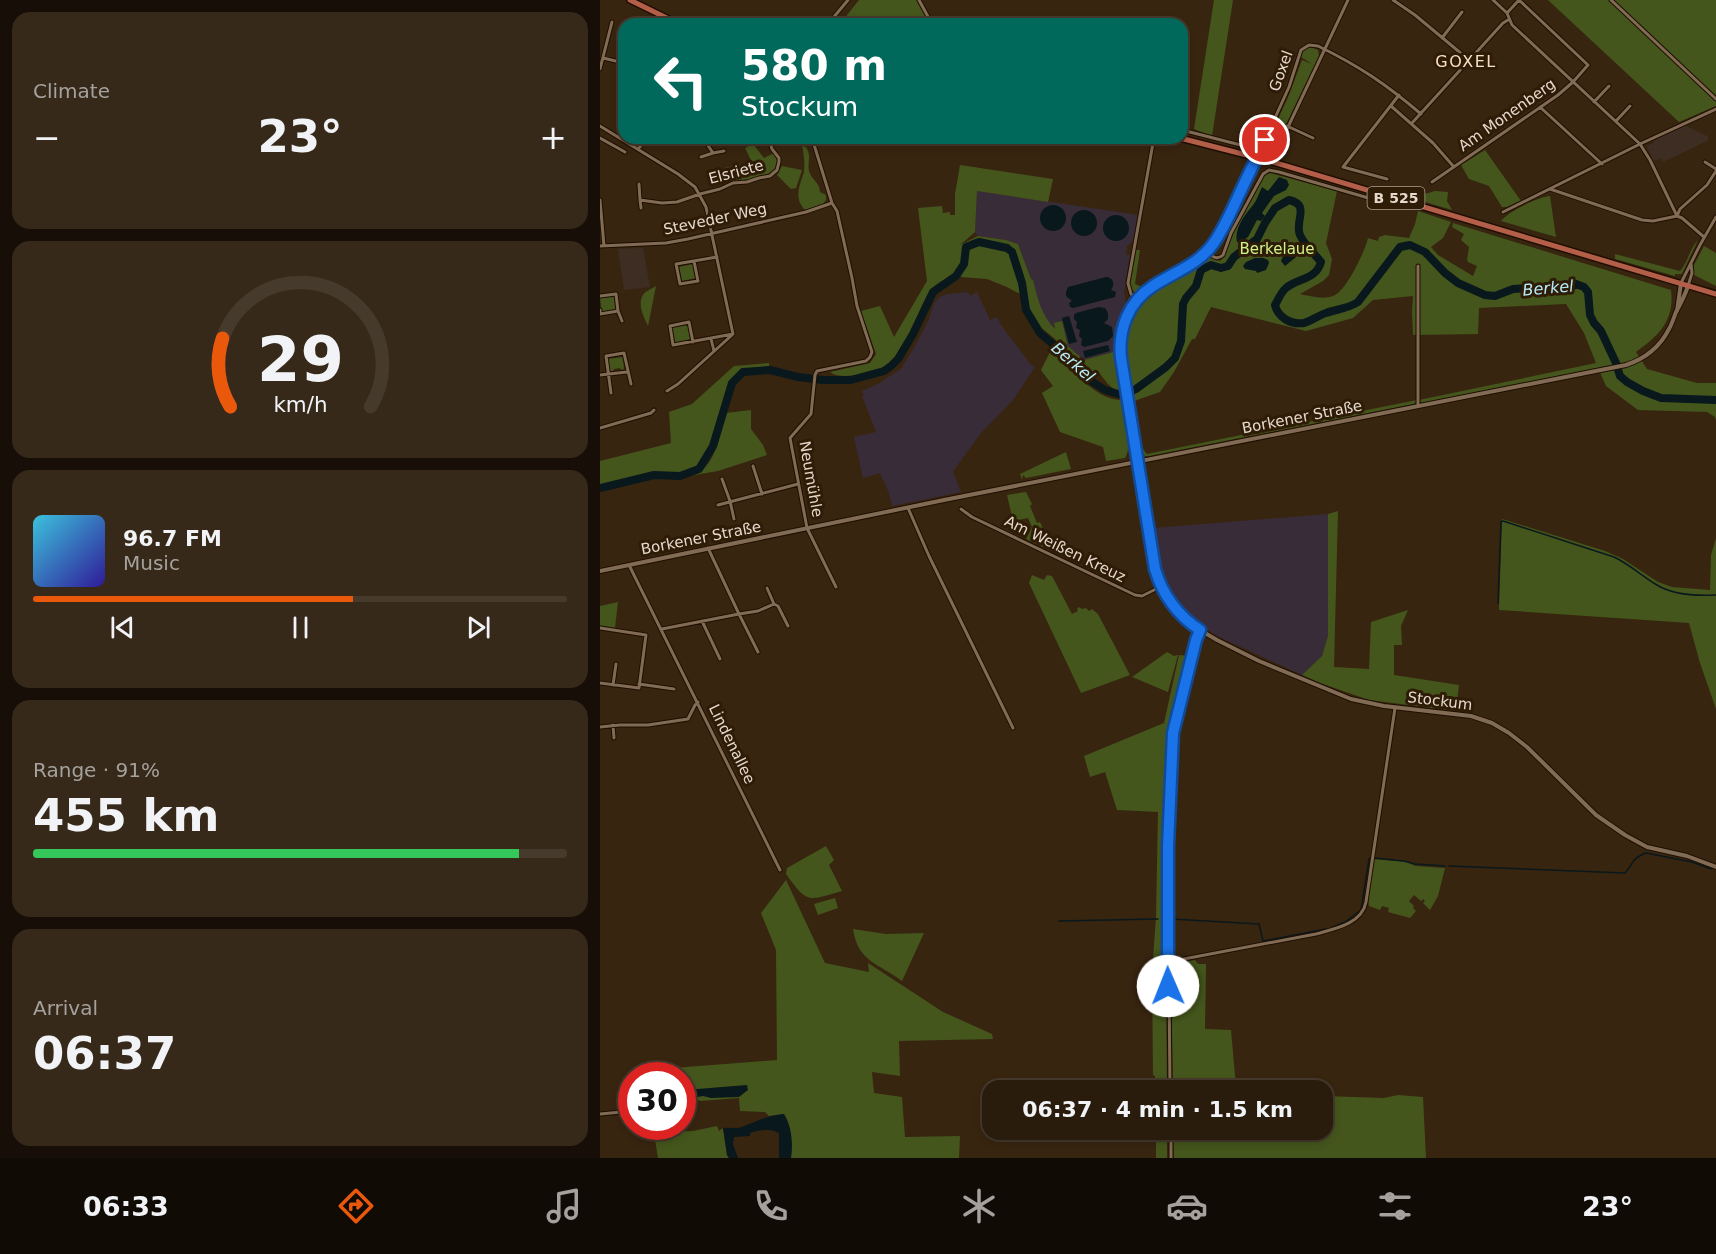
<!DOCTYPE html>
<meta charset="utf-8">
<style>
body{margin:0;font-family:"DejaVu Sans",sans-serif;background:#36291a;color:#f1f3f6;height:100vh;display:flex;flex-direction:column;font-size:22px;white-space:nowrap}
*{box-sizing:border-box;margin:0}
p{font-size:20px;color:#a5a19d}
.icon{flex:none;width:33px;height:33px;fill:none;stroke:currentColor;stroke-width:2;stroke-linecap:round;stroke-linejoin:round}
.map{position:relative;flex:1;overflow:hidden}
.side{display:flex;flex-direction:column;gap:12px;padding:12px;background:#170f07;width:600px}
.side>*{flex:none}
.top-card{position:absolute;left:18px;top:18px;width:570px;height:126px;border-radius:18px;box-shadow:0 3px 9px #0003,0 0 0 2px #463a2d;background:#00695c;color:#fff;overflow:hidden}
.speed{position:absolute;left:18px;top:1062px;display:flex;gap:12px;font-size:30px;font-weight:700;text-align:center}
.speed>*{display:grid;place-content:center;width:78px;height:78px;border-radius:50%;background:#2a1c0c;box-shadow:0 3px 9px #0003,0 0 0 2px #463a2d;line-height:1}
.speed .limit{border:9px solid #d22;background:#fff;color:#111}
.pin{position:absolute;display:grid;place-items:center;width:51px;height:51px;color:#fff;margin:-26px;border:3px solid #fff;border-radius:50%;box-shadow:0 2px 6px #0007}
.me{position:absolute;width:66px;margin:-33px;rotate:359deg;stroke-linejoin:round;filter:drop-shadow(0 0 4px #0008)}
.turn{display:flex;align-items:center;gap:21px;height:126px;padding:0 24px;font-size:27px}
.turn .icon{width:78px;height:78px;stroke-width:2.5}
.turn b{display:block;font-size:42px;line-height:51px}
.big{font-size:45px;font-weight:800;line-height:1.1}
.side .card{flex:1;display:flex;flex-direction:column;justify-content:center;gap:9px;min-width:0;padding:0 21px;border-radius:18px;background:#36291a}
.side .dial{align-items:center;gap:0}
.dial svg{height:156px;overflow:visible;fill:none;stroke:#463a2d;stroke-width:7;stroke-linecap:round;text-anchor:middle}
.dial text{fill:#f1f3f6;stroke:none}
.song{display:flex;align-items:center;gap:18px}
.cover{width:72px;height:72px;border-radius:9px;background:linear-gradient(135deg,hsl(190 70% 55%),hsl(250 70% 35%))}
.played{height:6px;border-radius:3px;background:linear-gradient(90deg,#ea580c 60%,#463a2d 60%)}
.keys{display:flex;justify-content:space-around;direction:ltr}
.heat{display:flex;justify-content:space-between;align-items:center;font-size:33px;direction:ltr}
.charge{height:9px;border-radius:4px;background:linear-gradient(90deg,#34c759 91%,#463a2d 0)}
.trip{position:absolute;left:382px;top:1080px;width:351px;height:60px;border-radius:18px;background:#2a1c0c;box-shadow:0 3px 9px #0003,0 0 0 2px #463a2d;font-weight:800;line-height:60px;text-align:center}
.dock{display:flex;height:96px;justify-content:space-around;align-items:center;background:#110b05;color:#a5a19d}
.dock .icon{width:42px;height:42px}
.dock .active{color:#ea580c}
.dock b{font-size:27px;color:#f1f3f6}
main{display:flex;flex:1;min-height:0}
.map>svg:first-child{display:block}
</style>
<main>
<section class="side">
<div class="card"><p>Climate</p>
<div class="heat"><a>−</a><b class="big">23°</b><a>+</a></div>
</div>
<div class="card dial"><svg viewBox="0 0 100 80">
<path d="M14 69A42 42 0 1 1 86 69"/>
<path d="M14 69A42 42 0 0 1 10 34" stroke="#ea580c"/>
<text x="50" y="56" font-size="32" font-weight="700">29</text>
<text x="50" y="72" font-size="11">km/h</text>
</svg></div>
<div class="card">
<div class="song"><i class="cover"></i><div><b>96.7 FM</b><p>Music</p></div></div>
<div class="played"></div>
<div class="keys"><svg class="icon" aria-label="previous" viewBox="0 0 24 24"><path d="M18 5L8 12l10 7zM5 5v14"/></svg><svg class="icon" aria-label="pause" viewBox="0 0 24 24"><path d="M8 5v14M16 5v14"/></svg><svg class="icon" aria-label="next" viewBox="0 0 24 24"><path d="M6 5l10 7-10 7zM19 5v14"/></svg></div>
</div>
<div class="card"><p>Range · 91%</p><b class="big">455 km</b><div class="charge"></div></div>
<div class="card"><p>Arrival</p><b class="big">06:37</b></div>
</section>
<div class="map">
<svg width="1116" height="1158" viewBox="0 0 1116 1158">
<rect width="100%" height="100%" fill="#382510"/>
<path fill="#392c39" d="M377,191L538,215L533,241L527,246L526,255H530L524,292L526,304L518,322L515,340L517,351L484,360L468,346L462,321L454,324L455,330L446,320L440,309L433,280L431,279L418,244L406,240L378,236L375,232Z
M368,292L370,296L377,292L390,320L397,317L401,325L431,365L435,367L413,400L381,433L354,470L353,472L361,492L292,506L289,493L280,473L263,478L254,437L276,432L262,396L264,395L262,391L282,382V381L301,369L319,339L329,319L334,304L339,297L347,294Z
M728,514V636L722,656L702,675L619,637L597,623L575,598L561,569L553,528Z"/>
<path fill="#3e2d23" d="M1084,125L1109,137L1107,141L1063,162L1061,158L1053,161L1047,146L1054,143L1053,141Z
M43,248L50,287L24,290L18,249Z"/>
<path fill="#44561c" d="M259,0H317L330,24H240Z
M614,0H633L612,136L594,129Z
M948,0H1116V106L1079,122Z
M710,47L718,50L719,56L675,147L670,150H664L689,95L702,60L712,64L701,57L703,50Z
M153,144L164,158L174,153C178,160 178,164 174,172L145,181L129,183L125,168L152,162L145,148Z
M202,146L206,147C212,158 207,160 209,171C211,179 220,183 220,192L226,195V200L223,204L205,210C193,197 200,186 204,172C205,163 204,155 202,146Z
M885,150L921,201L907,207H902L889,186L869,179L861,165Z
M360,165L453,179L448,202L377,191L375,232L360,245L378,236L406,240L418,244L431,279L433,280C438,299 441,315 455,329L454,323L462,321L468,346L484,360L517,351L518,358L517,359L521,391C511,391 505,379 498,372H491L482,368L455,339L438,325L429,308L423,273L415,249C407,245 399,244 390,242C378,238 372,237 363,248C363,252 363,258 362,262C357,278 337,279 329,293C316,313 307,351 288,365C280,371 270,372 261,374C251,376 238,378 230,372L270,363L276,354L261,311L280,306L294,337L327,281L318,208L342,206L343,213L350,212V215H355V194Z
M182,166L202,170L196,188L191,189L177,175Z
M670,173L737,191L726,243L732,259L729,275L723,281L700,294C710,296 723,300 733,296C746,292 765,251 768,238L778,241L779,237L785,235L809,238L815,224L818,211L851,222L843,238L831,247L838,255L873,276L877,266L868,262L867,260L869,247L861,240L864,234L852,227L853,223L1071,290C1075,321 1058,336 1036,352L1047,369L1097,383H1116V420L1115,417L1107,412L1038,410L1006,386L998,368L822,403L819,400L996,363L984,333L966,304L879,308L878,334L813,335L812,312L813,296L773,300L753,318L706,331L611,307L595,339H592L574,372L560,392L531,402L529,390L531,387C530,369 522,355 526,336C533,300 563,286 591,268C596,265 601,258 606,257C610,257 616,260 620,261L624,257L634,231L662,177Z
M835,191L848,192L847,201L852,210L812,198Z
M950,196L956,237L901,221C909,211 938,197 950,196Z
M1098,240L1082,274H1075V276L1015,259V254L1080,271C1088,262 1090,248 1098,240Z
M378,244L407,251C418,262 418,280 420,294L407,287L387,279L361,277L360,275C368,265 365,258 370,247Z
M1104,246L1116,253V286L1094,275V265Z
M535,250H540L535,284L544,288L534,292L529,285Z
M93,264L96,278L82,281L79,267Z
M56,286L48,326C44,317 37,305 43,295C45,291 52,289 56,286Z
M14,296L16,310L2,312L0,298Z
M88,325L91,341L75,343L72,327Z
M452,348C468,366 495,400 521,400C525,414 533,446 525,458L506,461L503,447L460,432L442,393L453,386L441,370Z
M23,357L24,369L21,370L20,368L14,369L13,371H10L8,359Z
M169,363V366L143,371L130,383L112,445L99,466L81,475L54,473L0,486V461L71,443L69,412L92,404L134,366Z
M817,400L814,404L549,456H545L540,451L530,406L533,403C535,417 537,444 547,454L646,434V436L696,426L697,424Z
M151,410V429L163,445L167,455L118,471L83,477C88,476 93,475 97,473C116,465 121,430 126,413Z
M466,452L471,469L426,478L423,475L422,480L420,474Z
M426,492L432,504L430,506L437,523L440,522L454,552L426,539L432,527L428,518L413,521L407,495Z
M738,511L734,667L769,669L771,622L808,610L801,626L802,645H794V675L859,685L856,711L769,700L720,683L702,675L722,656L728,636V514Z
M902,519L1005,551L1023,559L1058,582L1072,587L1110,590L1111,555L1116,538V709L1100,663L1089,623L899,610Z
M432,575L444,580L447,575L452,576L472,614L478,611L477,609L479,607L482,609L486,608L489,611L492,609L498,614L530,675L481,693L429,583Z
M18,602L15,628L0,626V606Z
M567,652L574,656L578,655L568,692L532,677Z
M579,655L589,656L570,733L565,872L567,1090H555V1076L553,1075L552,972L556,917L558,812L517,810L505,772L490,777L484,756L564,723Z
M226,846L234,860L229,865L242,891C207,901 208,904 186,874L187,868Z
M773,859L807,862L815,866L845,868L838,896L830,910L823,903L825,901L823,899L821,901L814,895L809,901L814,906L813,908L816,911L810,918L788,912L789,908L782,906L780,910L769,906L768,901Z
M186,880L225,963L269,972L268,963L343,1012L392,1034L393,1039L299,1041L300,1076L272,1072L274,1093L302,1097L305,1137L360,1136L359,1158H191L192,1144L184,1114L169,1116L165,1112L140,1111L139,1098L100,1101L99,1100L83,1101L82,1076L48,1075L47,1070L177,1060L176,950L161,913Z
M235,898L238,908L218,915L214,904Z
M253,929L286,934L324,933L302,981C278,963 258,962 253,929Z
M595,960L598,964H606L605,1029L631,1030L636,1087L638,1090H573L571,968L578,963Z
M798,1095L823,1097L826,1158H574L573,1130H723V1096L784,1098Z
M117,1126L119,1131L123,1128L127,1155L129,1158H58L53,1127H66L73,1132L93,1131Z
M556,1130H567V1158H556Z"/>
<path fill="#09181c" d="M679,177L687,180L689,185L686,190L674,196L662,213L665,216L661,221L657,220L648,237L641,242H637C634,228 645,215 653,205C657,200 659,193 662,187L668,191Z
M440 218a13 13 0 1 1 26 0a13 13 0 1 1-26 0Z
M471 223a13 13 0 1 1 26 0a13 13 0 1 1-26 0Z
M503 228a13 13 0 1 1 26 0a13 13 0 1 1-26 0Z
M694,249L697,251L696,257L685,266L681,261C684,254 686,250 694,249Z
M655,258H663L668,260L669,263L666,270L657,273L656,271L645,269L643,266L646,262Z
M506,277C514,278 515,284 511,290L516,292L515,297L473,308L470,307L469,303L472,301L466,296V292L468,287Z
M499,307L505,308L508,313V319L504,323L512,327L513,336L508,341L484,347L481,345L482,339L479,336L480,330L476,328L477,322L474,319V315L476,313Z
M469,316L477,342L469,344L462,318Z
M508,345L510,351L485,358L483,351Z
M147,1085L148,1090L139,1097L111,1098L103,1096L92,1098L83,1096V1091L85,1090Z
M184,1114C192,1127 193,1143 191,1158H179V1133C171,1128 159,1130 150,1133V1136L134,1137L133,1144L138,1158H129L127,1155L123,1128C129,1127 136,1129 142,1127C156,1122 168,1115 184,1114Z"/>
<g fill="none" stroke-linecap="round" stroke-linejoin="round">
<path stroke="#09181c" stroke-width="1.5" d="M898,603L901,522L903,521L1014,557C1029,564 1042,576 1057,585C1073,595 1097,596 1116,595
M774,858L804,861L815,864L845,866
M849,866L1025,873C1034,864 1030,859 1046,853L1092,862L1111,869
M571,919L659,924L663,941L726,929
M459,921L558,919
M733,927L745,922L761,910L769,859L771,858"/>
<path stroke="#09181c" stroke-width="8" d="M0,488L54,475L80,476L99,469L113,446L132,383L143,372L170,370L198,377L223,380H251L284,371L291,366L298,359L313,334L333,292L356,276L364,264L366,247L379,242L407,248L412,252L422,283L426,310L440,333L462,352L491,381L505,390L518,394L530,392L536,389L566,367L575,358L581,341L583,304L586,298L596,286L601,270L611,265L621,268L628,266L634,257L657,239L665,223L675,208L689,200C711,205 694,221 700,235C705,246 714,253 721,262C716,280 698,278 686,288C681,292 678,300 675,305C678,317 690,325 704,323C712,321 719,315 726,313C737,309 747,309 758,302L800,247L810,245L825,252L845,273L858,283L885,295L895,296L913,289L973,286L976,284L984,287L988,292L990,315L994,323L1001,331L1016,363L1020,376L1027,382L1043,391L1061,398L1116,400"/>
<defs>
<path id="minor" d="M319,0L332,24
M793,0L815,15L869,60
M893,0L907,13L912,25L1040,144L1050,160L1077,216L1082,218L1104,237
M1011,0L1116,99
M228,24L248,0
M842,38L862,12
M3,58L24,63
M0,69L12,22
M994,102L1009,86
M791,106L833,143L854,167
M940,107L1002,164
M1016,121L1030,106
M812,123L903,23L908,20
M0,126L78,174L95,187L106,207L133,334
M687,126L713,138
M582,130L664,151C672,153 676,151 680,144L748,0
M0,138L25,152
M103,138L113,153L124,151
M212,138L232,203L237,211L252,278L257,306L272,352L270,357L266,361L217,371L215,375L211,414L190,438L207,528L236,587
M665,140L689,87L701,50L709,45L718,46C759,66 786,84 821,114
M38,149L47,138
M101,157L113,153
M1105,162L1116,169
M787,179L743,167L799,95
M832,182L958,95L973,82L988,65L919,0L907,13
M39,184L40,200L62,203L77,202L100,194L120,189L133,183L147,182L159,178L170,176L177,170L179,162V158L172,149L169,138
M950,189L1042,220L1053,221L1077,216L1080,209L1107,185L1116,171
M0,200L4,246
M40,200L41,208
M903,212L1040,144L1116,109
M0,246L66,243L88,239L206,212L232,203
M606,252C612,256 617,261 623,255L631,233L663,174L669,170L679,172L789,204
M94,261L98,281L80,284L76,264L117,257
M818,266V406
M1081,283L1100,245L1116,217
M1088,286L1092,273L1091,264
M0,296L16,294L18,311L0,314V310
M537,300L531,294L528,283L553,143
M18,311L22,321
M111,339L114,351
M93,342L89,322L70,326L73,345L133,334
M0,375L27,372
M67,391L78,384L132,335
M11,393L6,356L24,353L31,384
M0,428L51,413L54,410
M538,462C533,445 532,426 529,408C523,368 509,323 545,292C564,275 591,269 609,249C628,228 640,193 652,168
M153,466L162,494
M122,479L130,501L134,519
M118,505L198,484
M308,508L329,556L413,728
M361,509L372,517L535,595L542,596L562,586
M108,548L139,614L158,611L174,604L167,588
M29,565L180,870
M174,604L178,606L188,626
M102,621L120,659
M0,628L46,635L39,688L0,683
M62,629L139,614L158,652
M39,684L74,689
M13,685L16,664
M13,725L14,738
M0,727L20,725H48L88,719L95,705L98,702
M568,962L716,934C734,929 762,924 766,902L795,708
M570,1090L568,877L573,733L596,640L600,630
M0,1114L32,1111
M571,1130V1158"/>
<path id="tertiary" d="M1077,311L1081,283
M538,462L548,530L558,579L574,606L583,618L593,626L617,640L659,661L751,699L784,706L871,716L892,723L909,733L927,747L996,815L1025,835L1047,847L1087,856L1116,867
M0,571L344,500L1026,365C1044,359 1060,347 1069,329C1072,324 1074,317 1076,312C1081,303 1085,295 1088,286"/>
<path id="primary" d="M30,0L79,24
M580,138L666,160L1116,294"/>
</defs>
<use href="#minor" stroke="#1f0e00" stroke-width="5"/>
<use href="#tertiary" stroke="#1f0e00" stroke-width="6"/>
<use href="#primary" stroke="#1f0e00" stroke-width="8"/>
<use href="#minor" stroke="#816b54" stroke-width="3"/>
<use href="#tertiary" stroke="#816b54" stroke-width="4"/>
<use href="#primary" stroke="#b25e49" stroke-width="5"/>
<defs>
<path id="minor-bridge" d="M652,168L665,140"/>
</defs>
<use href="#minor-bridge" stroke="#1f0e00" stroke-width="5" stroke-linecap="butt"/>
<use href="#minor-bridge" stroke="#816b54" stroke-width="3"/>
</g>
<g fill="none" stroke-linecap="round" stroke-linejoin="round">
<defs>
<path id="route" d="M568,986V846L573,733L596,640L600,630C578,616 562,594 555,569L521,358C518,330 528,302 553,286C574,272 598,265 613,244C623,230 630,214 637,199C646,179 656,160 665,140"/>
</defs>
<use href="#route" stroke="#114b97" stroke-width="15"/>
<use href="#route" stroke="#1a73e8" stroke-width="10"/>
</g>
<g text-anchor="middle" dominant-baseline="central" stroke-width="6" stroke-linejoin="round" paint-order="stroke">
<rect fill="#2e1c06" stroke="#aea091" stroke-width="1.5" x="767.5" y="187" width="57" height="22" rx="4.5"/>
<g font-size="14" font-weight="bold" fill="#e5d8cc">
<text x="796" y="198">B 525</text>
</g>
<g font-size="15" fill="#e5d8cc" stroke="#2e1c06">
<text transform="translate(681 71) rotate(-70)">Goxel</text>
<text transform="translate(907 115) rotate(-35)">Am Monenberg</text>
<text transform="translate(136 172) rotate(-15)">Elsriete</text>
<text transform="translate(115 219) rotate(-12)">Steveder Weg</text>
<text transform="translate(702 417) rotate(-11)">Borkener Straße</text>
<text transform="translate(211 479) rotate(80)">Neumühle</text>
<text transform="translate(101 538) rotate(-11)">Borkener Straße</text>
<text transform="translate(465 549) rotate(26)">Am Weißen Kreuz</text>
<text transform="translate(840 701) rotate(7)">Stockum</text>
<text transform="translate(132 744) rotate(64)">Lindenallee</text>
</g>
<g font-size="15" fill="#cff388" stroke="#2e1c06">
<text x="677" y="249">Berkelaue</text>
</g>
<g font-size="16" letter-spacing="1.5" fill="#f9dfc5" stroke="#2e1c06">
<text x="866" y="61">GOXEL</text>
</g>
<g font-size="16" font-style="italic" fill="#b7ebf9" stroke="#2e1c06">
<text transform="translate(948 288) rotate(-5)">Berkel</text>
<text transform="translate(473 362) rotate(41)">Berkel</text>
</g>
</g>
</svg>
<div class="speed"><div class="limit">30</div></div>
<div class="pin" style="left:665px;top:140px;background:#d93025"><svg class="icon" aria-label="arrive" viewBox="0 0 24 24"><path d="M6 21V4h12l-3 4 3 4H6"/></svg></div>
<svg class="me" style="left:568px;top:986px" viewBox="-20 -20 40 40"><circle r="19" fill="#fff"/><path d="M0-13L10 11 0 6-10 11z" fill="#1a73e8"/></svg>
<div class="trip">06:37 · 4 min · 1.5 km</div>
<div class="top-card">
<div class="turn"><svg class="icon" aria-label="left" viewBox="0 0 24 24"><path d="M17 20v-9H6M10 6l-5 5 5 5"/></svg><div><b>580 m</b>Stockum</div></div>
</div>
</div>
</main>
<nav class="dock">
<b>06:33</b>
<svg class="icon active" aria-label="directions" viewBox="0 0 24 24"><path d="M12 3l9 9-9 9-9-9zM9 14v-3h6M13 9l2 2-2 2"/></svg>
<svg class="icon" aria-label="music" viewBox="0 0 24 24"><path d="M9 18V5l10-2v13"/><circle cx="6" cy="18" r="3"/><circle cx="16" cy="16" r="3"/></svg>
<svg class="icon" aria-label="phone" viewBox="0 0 24 24"><path d="M5 4h4l2 5-3 2q2 4 5 5l2-3 5 2v4C11 20 4 13 5 4z"/></svg>
<svg class="icon" aria-label="climate" viewBox="0 0 24 24"><path d="M12 3v18M4 7l16 10M4 17L20 7"/></svg>
<svg class="icon" aria-label="car" viewBox="0 0 24 24"><path d="M5 17H2v-5l4-1 3-4h7l3 4 3 1v5h-3M9 17h6M6 11h13"/><circle cx="7" cy="17" r="2"/><circle cx="17" cy="17" r="2"/></svg>
<svg class="icon" aria-label="filters" viewBox="0 0 24 24"><path d="M4 7h16M4 17h16"/><circle cx="9" cy="7" r="2"/><circle cx="15" cy="17" r="2"/></svg>
<b>23°</b>
</nav>
